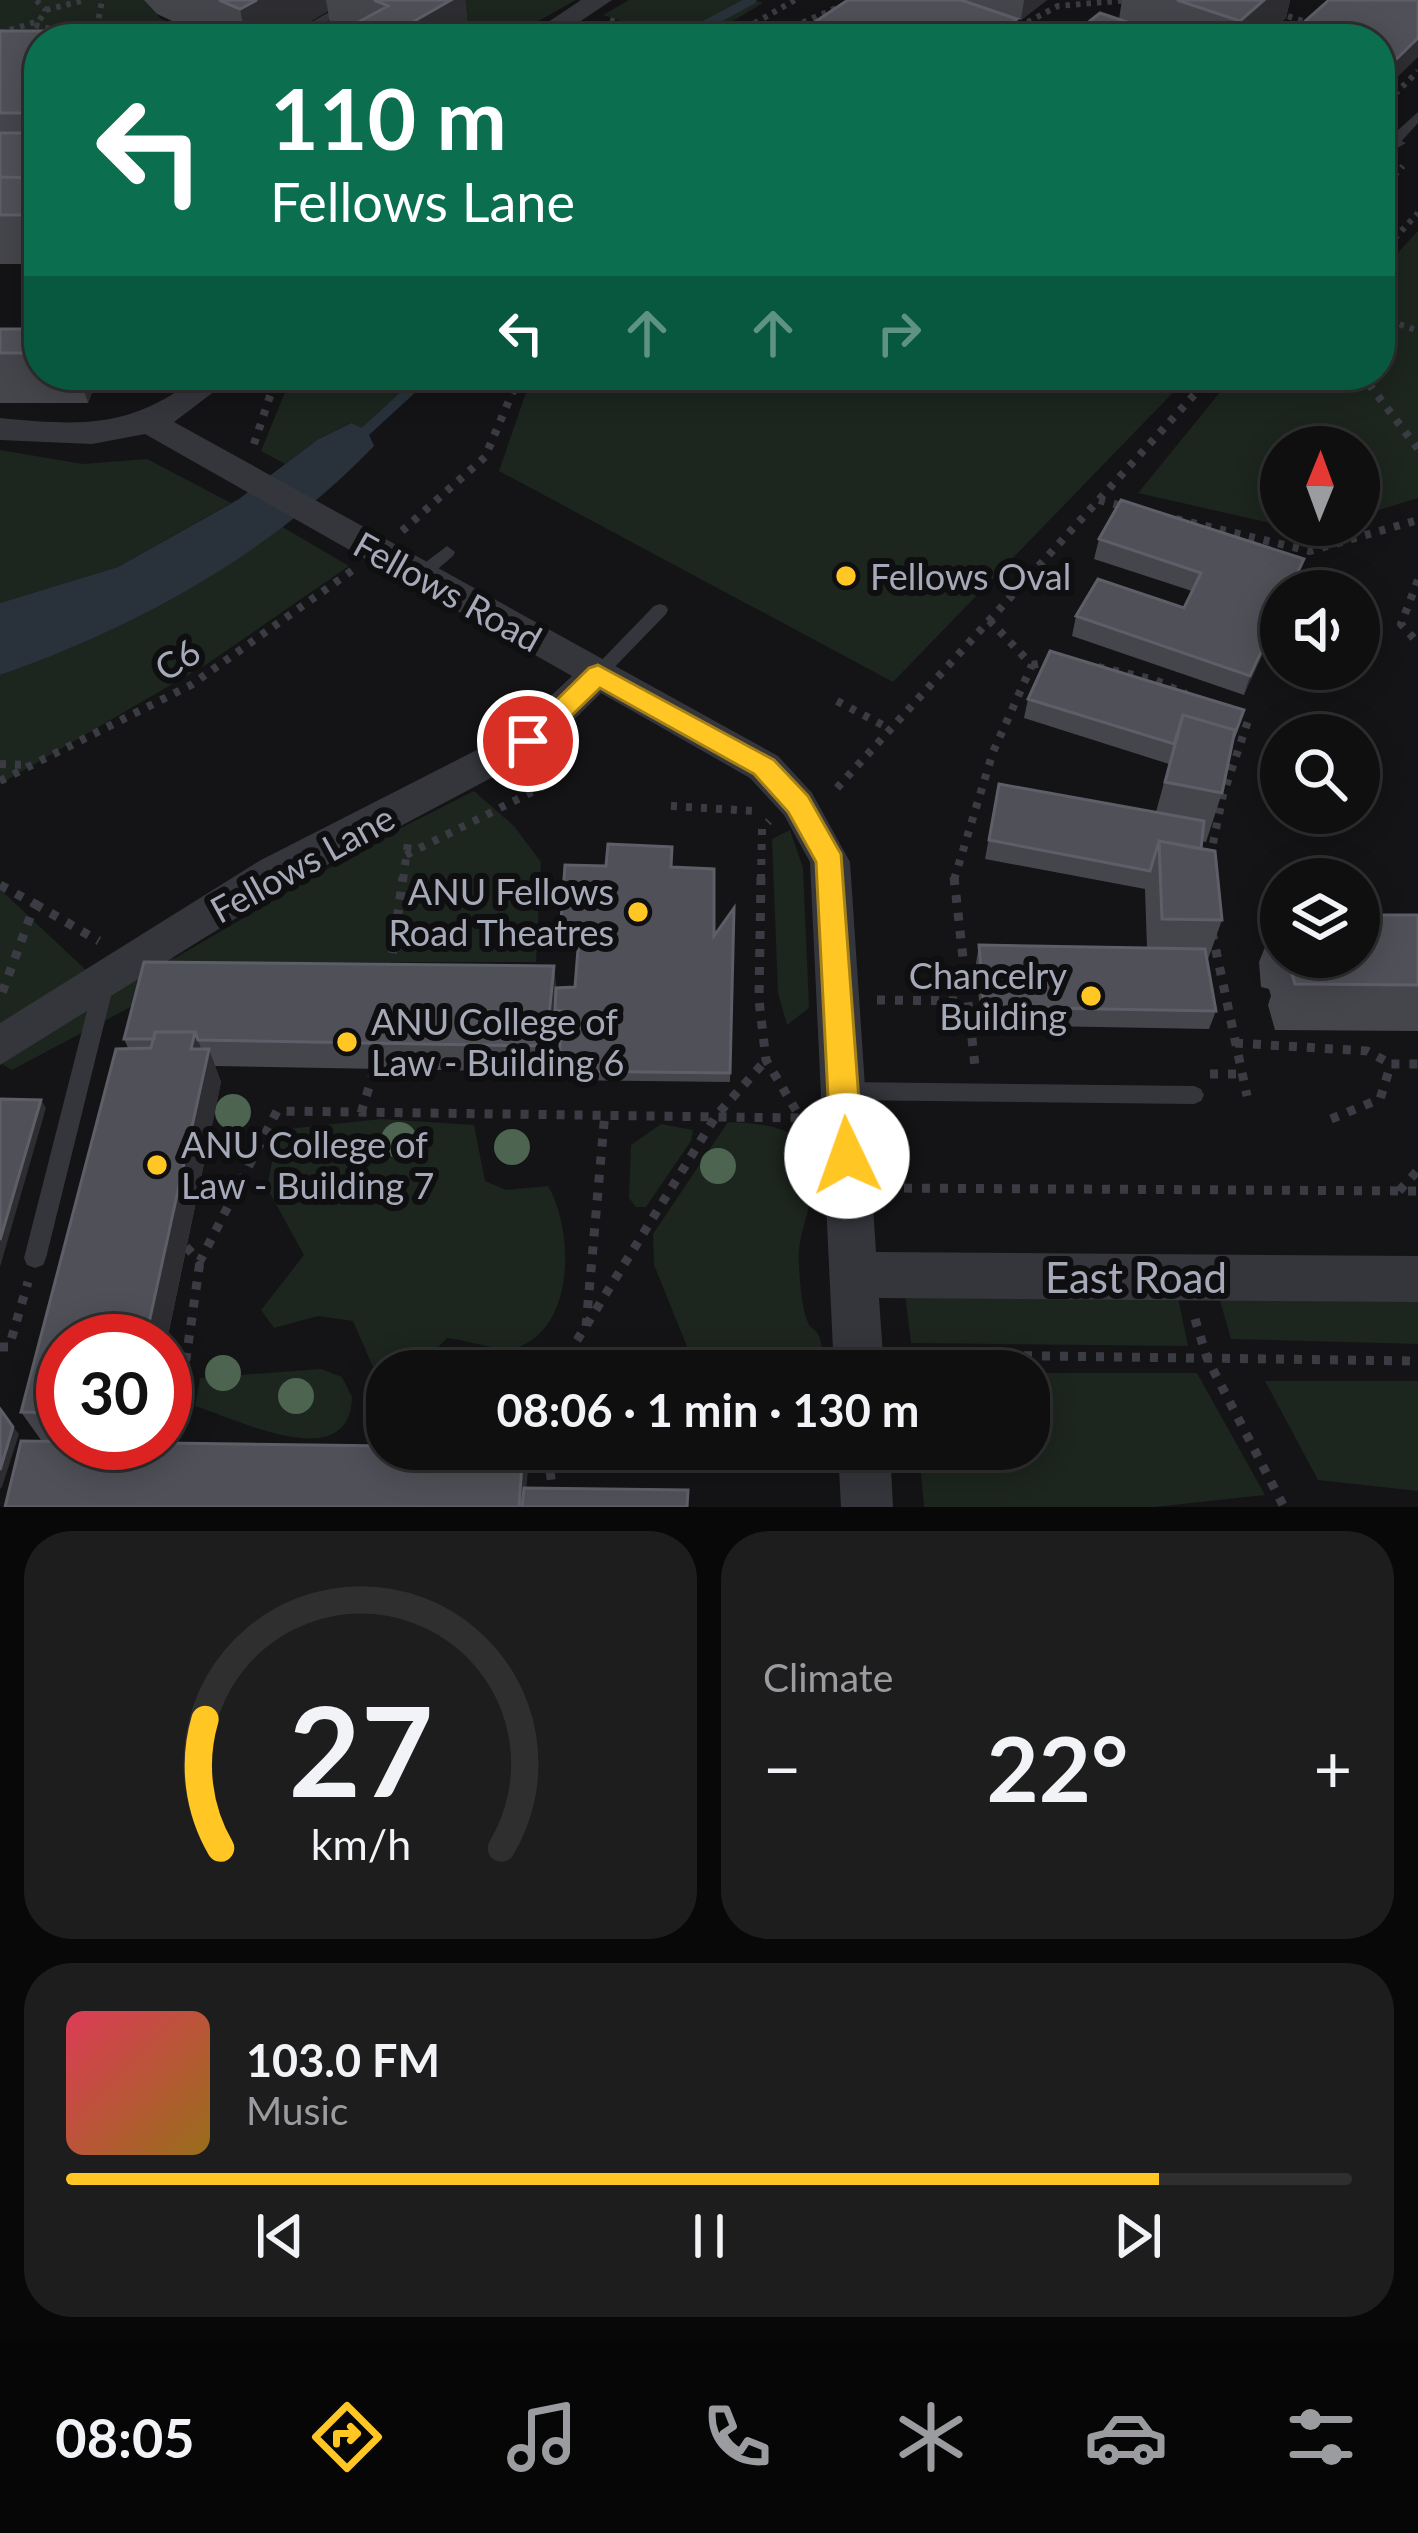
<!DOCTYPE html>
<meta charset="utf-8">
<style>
body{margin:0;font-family:Lato,sans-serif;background:#1d1d1e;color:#f1f3f6;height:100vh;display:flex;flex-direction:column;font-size:45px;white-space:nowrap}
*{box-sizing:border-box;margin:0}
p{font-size:39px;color:#9b9c9f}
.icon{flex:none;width:66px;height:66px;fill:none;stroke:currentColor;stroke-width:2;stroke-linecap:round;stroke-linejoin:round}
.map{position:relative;height:1507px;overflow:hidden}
.drawer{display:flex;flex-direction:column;gap:24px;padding:24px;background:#080809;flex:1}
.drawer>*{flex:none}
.banner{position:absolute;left:24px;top:24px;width:1371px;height:366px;border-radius:48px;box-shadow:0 6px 30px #0003,0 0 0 3px #2f2f30;background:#0b6e4f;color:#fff;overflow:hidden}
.needle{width:78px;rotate:1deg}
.controls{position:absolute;left:1260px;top:426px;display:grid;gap:24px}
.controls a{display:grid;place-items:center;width:120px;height:120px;border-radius:50%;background:#0f0f10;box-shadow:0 6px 30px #0003,0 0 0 3px #2f2f30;font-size:60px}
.speed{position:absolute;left:36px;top:1314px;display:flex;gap:24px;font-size:60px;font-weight:700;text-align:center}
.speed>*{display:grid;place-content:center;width:156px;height:156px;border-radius:50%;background:#0f0f10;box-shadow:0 6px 30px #0003,0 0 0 3px #2f2f30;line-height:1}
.speed .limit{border:18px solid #d22;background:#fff;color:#111}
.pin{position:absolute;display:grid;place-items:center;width:102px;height:102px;color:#fff;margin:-51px;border:6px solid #fff;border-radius:50%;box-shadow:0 3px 12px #0007}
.me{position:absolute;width:132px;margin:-66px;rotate:357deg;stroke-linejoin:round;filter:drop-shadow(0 0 9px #0008)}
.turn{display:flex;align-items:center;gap:42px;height:252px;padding:0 48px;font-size:54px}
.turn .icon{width:156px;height:156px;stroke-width:2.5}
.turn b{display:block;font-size:84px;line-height:102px}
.lanes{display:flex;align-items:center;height:114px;padding:0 48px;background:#0003;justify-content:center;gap:60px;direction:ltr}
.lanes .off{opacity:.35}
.big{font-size:90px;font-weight:700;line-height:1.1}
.drawer .card{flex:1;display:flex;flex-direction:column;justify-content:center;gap:18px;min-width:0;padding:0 42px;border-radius:48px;background:#1d1d1e}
.drawer .dial{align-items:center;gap:0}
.dial svg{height:312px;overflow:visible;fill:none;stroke:#2f2f30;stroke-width:7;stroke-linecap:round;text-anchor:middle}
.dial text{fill:#f1f3f6;stroke:none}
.song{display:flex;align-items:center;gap:36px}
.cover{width:144px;height:144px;border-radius:18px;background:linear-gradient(135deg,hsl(350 70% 55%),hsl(40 70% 35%))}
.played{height:12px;border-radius:6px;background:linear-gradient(90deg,#ffc624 85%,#2f2f30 85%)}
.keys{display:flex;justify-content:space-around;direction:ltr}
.heat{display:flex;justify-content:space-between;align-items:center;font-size:66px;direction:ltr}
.drawer .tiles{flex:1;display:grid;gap:24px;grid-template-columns:1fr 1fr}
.card:last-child{grid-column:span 2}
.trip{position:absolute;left:366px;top:1350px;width:684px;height:120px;border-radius:48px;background:#0f0f10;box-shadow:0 6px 30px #0003,0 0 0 3px #2f2f30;font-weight:700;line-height:120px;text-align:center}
.tab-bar{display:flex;height:192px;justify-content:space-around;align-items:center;background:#060606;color:#9b9c9f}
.tab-bar .icon{width:84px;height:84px}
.tab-bar .on{color:#ffc624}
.tab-bar b{font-size:54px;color:#f1f3f6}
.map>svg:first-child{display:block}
</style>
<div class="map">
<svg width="1418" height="1507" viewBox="0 0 1418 1507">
<rect width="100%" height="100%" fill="#141416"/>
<path fill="#1c251e" d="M0,0H145L160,18L199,39H39L0,55Z
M408,0H576L506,39Z
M629,0H756L763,3L703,39H673L603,15Z
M1418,231V498L1359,516V447H1281V525H1332L1310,532L1138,493L1234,375H1380V272Z
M292,375H424L409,395L367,430L350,423L317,440L285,464L261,451Z
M532,375H1190L893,682L499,471Z
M0,450L83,464L147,459L231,503L118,567L0,603Z
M281,526L349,566L207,664L0,784V675C110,636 186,593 281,526Z
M474,791L514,826L541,862L536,962L213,963L12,1070L0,1063V889L89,973L134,961L175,958L377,840Z
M790,830L803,868L809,1008L787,1025L778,993L772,839Z
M381,1119L474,1125L485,1181L506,1190L548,1186C573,1228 576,1323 521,1346C500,1354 470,1340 447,1338L415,1371H387V1376L372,1365L353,1321L318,1316L274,1328L261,1310L304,1255L267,1188L278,1130Z
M728,1122C783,1124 822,1132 810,1201C806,1223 797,1240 799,1264C800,1281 801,1304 807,1320C811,1331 812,1325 818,1334C824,1344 821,1360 822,1371H697L654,1265L653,1234Z
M661,1124L693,1130L691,1141L646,1207H636L629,1198L631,1145Z
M1218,1294L1418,1296V1344L1231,1339Z
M905,1295L1178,1298L1188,1346L911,1343Z
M321,1369L342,1377L352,1397C350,1477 237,1419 195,1406L200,1378Z
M1029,1373H1197L1265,1495L1155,1507H924L919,1449H1029Z
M1265,1381H1418V1491L1318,1480Z"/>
<path fill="#29323b" d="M351,423L367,430L374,446C271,553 139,626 0,675V603L118,567L239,499L317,440Z"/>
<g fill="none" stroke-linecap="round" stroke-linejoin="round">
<path stroke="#29323b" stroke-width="9" d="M679,39L752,0
M415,387L424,375"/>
<path stroke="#29323b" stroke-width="10" d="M356,440L417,384"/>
<path stroke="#3b3c43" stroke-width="6" stroke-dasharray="4.5 6" stroke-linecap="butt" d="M46,10L85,0
M1278,13L1306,22
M610,20L659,39
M35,25L67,33
M1009,32L1058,6L1130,0
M0,33L39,21L46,10L36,0
M95,39L102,0
M97,39L146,25L175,33
M615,39L640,33
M727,39L795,0
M764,39L855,0
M1380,109L1418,71
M1380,191L1403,166
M1380,254L1418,213
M1380,317L1418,331
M1362,375L1371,387
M273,387L277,375
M515,387L520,375
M1201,387L1212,375"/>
<path stroke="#3b3c43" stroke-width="8" stroke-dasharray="6 9" stroke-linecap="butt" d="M1369,384L1418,449
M254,444L274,384
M1099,500L1126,507
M1176,519L1310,551L1418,520
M402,531L485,457L516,384
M1418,580L1401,624L1418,643
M1032,665L1053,661
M1098,667L1155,680L1186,694
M837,701L890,729
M0,764L26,765
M0,781L191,685L353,570
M837,788L1204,384
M671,806L754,811
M406,855L546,785
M1210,858L1223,795L1248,721L1233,714
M403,880L408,843
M761,880L762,828L769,821
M954,880L993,752L1032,665L989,620"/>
<path stroke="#3b3c43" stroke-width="9" stroke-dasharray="8 10" stroke-linecap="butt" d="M761,877L759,1000L766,1060L800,1117
M954,877L975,1066
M0,885L35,904L2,993L8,998
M35,904L99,941
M1212,932L1247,1096
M390,971L403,877
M877,1000L966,1001
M1235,1043L1367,1051L1391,1064
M1210,1074H1242
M361,1113L375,1068
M1331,1119L1380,1099L1391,1064H1418
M886,1188L1418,1191
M1399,1191L1418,1170
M186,1247L200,1261L277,1111L801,1118
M1195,1319L1207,1358L1284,1507
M586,1326L605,1112
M0,1347H9L28,1282
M898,1354L1418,1361
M558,1371L716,1116L766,1060
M173,1450L200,1261
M518,1454L821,1458
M548,1454L553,1495"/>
<path fill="#35363c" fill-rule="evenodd" d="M402,0H418L507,39H491Z
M343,4L353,6L297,39H282Z
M1418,112V123L1397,146H1387V140Z
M447,546L455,552L453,556L426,579H414L412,575L414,571Z
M660,604L666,606L668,610L666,614L604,678H592L589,674L592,670L654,606Z
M105,972L112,974L115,980L46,1258L43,1265L35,1268L27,1265L24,1258L95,980L98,974Z
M843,1082L1194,1086L1201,1089L1204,1095L1201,1101L1194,1104L843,1100L836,1097L833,1091L836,1085Z"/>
<path fill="#35363c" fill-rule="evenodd" d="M581,0H612L554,39H523Z
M1380,131L1406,143L1392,151L1380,148Z
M200,375H236L174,422L778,756L812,793L850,862L876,1252L1418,1256V1302L879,1298L884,1371H834L810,862L784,815L750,778L601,693L542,751L291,884L0,1065V1023L261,860L514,731L572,676L145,434L92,444L0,440V418C83,426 131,429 200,375Z
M838,1449H890L893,1507H841Z"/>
</g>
<g fill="#4c6450">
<circle cx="233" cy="1112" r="18"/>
<circle cx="399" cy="1140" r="18"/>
<circle cx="512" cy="1147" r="18"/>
<circle cx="718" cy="1166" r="18"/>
<circle cx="223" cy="1373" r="18"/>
<circle cx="296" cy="1396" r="18"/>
</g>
<path fill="#45454c" d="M144,0H465L469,39L343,31L330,25L328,11L284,37L290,39H211L157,14Z
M848,0H1047L1021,20L995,11L1015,37L1013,39H789Z
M1122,0H1290L1286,18L1262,39H1067L1119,19Z
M0,31L39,39V264H0Z
M39,284V375H95L97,379L88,403H0V329H35L28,308Z
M1099,539L1298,579L1292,591H1281L1244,695L1072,636L1076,616L1184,608L1192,591L1094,559Z
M1028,699L1232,744L1222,793L1206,842L1202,841L1201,849L1222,920L1207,962L1216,1011L1209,1029L981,1025L976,963L979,945L1147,948L1145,889L985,859L999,784L1156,812L1169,764L1024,718Z
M671,867L714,936L734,908L730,1082L558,1080L557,1071L563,1020L556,1019L555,1008L549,1072L215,1066L221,1082L165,1350V1341H63V1440H41L21,1412L128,1048L124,1039L575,987L578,945H561L560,936Z
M1278,915H1281V957H1359L1418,915V1031L1275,1030L1268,1005L1271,996L1269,989L1261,987L1259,962Z"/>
<path fill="#2d2d32" d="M257,0H326L328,11L280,39H246L240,9Z
M451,0H465L469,39H383Z
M1024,0H1047L1021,20Z
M1264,0H1290L1286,18L1262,39H1236L1240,21Z
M1017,19L1015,37L1013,39H992Z
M1418,38V57L1380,94V75Z
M79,375H95L97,379L88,403Z
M1281,609V615L1244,695L1250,676Z
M554,966L557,992L549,1072L546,1046Z
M195,1032L206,1062L209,1049L221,1082L165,1350V1341H145Z
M41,1100L46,1108L0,1267V1240Z
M13,1427L19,1434L2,1487L0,1489V1470Z
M524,1449L528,1469L525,1507H519Z"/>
<path fill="#505058" stroke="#5d5e67" stroke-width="3" d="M219,0H257L240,9Z
M374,0H451L383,39H327L388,6Z
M848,0H961L1017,19L992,39H789Z
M1177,0H1264L1240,21Z
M1329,0H1418V38L1380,75V39H1285Z
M1100,13L1178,39H1067Z
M0,31H86L83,39H39V113H0Z
M269,31L290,39H254Z
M0,133H39V178L0,177Z
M0,177L39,178V215H0Z
M39,284V308H28Z
M0,329H39V353H0Z
M1121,500L1304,559L1289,591H1281V609L1250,676L1076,616L1098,579L1184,608L1201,573L1099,539Z
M1050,651L1244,710L1233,739L1235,730L1183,715L1174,744L1028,699Z
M1183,715L1235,730L1222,793L1165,782Z
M999,784L1204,821L1201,849L1159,841L1150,871L989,840Z
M1159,841L1215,851L1222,920L1162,919Z
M608,844L672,847L671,867L714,869V936L734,908L730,1073L557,1071L564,1011L555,1010L556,988L575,987L579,936H560L565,865L606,866Z
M1278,915H1281V941L1280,940Z
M1359,915H1418V985L1295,984L1287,958L1359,957Z
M979,945L1205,949L1216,1011L984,1007Z
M144,962L554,966L546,1046L198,1040L195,1032H155L154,1039H124Z
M155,1032H195L191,1049H209L145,1341H63V1413L21,1412L116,1049L151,1048Z
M0,1099L41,1100L0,1240Z
M0,1409L13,1427L0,1470Z
M21,1441L387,1446V1449H523L519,1507H5Z
M524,1488L688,1490L687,1507H522Z"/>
<path fill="#ffc624" stroke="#a68117" stroke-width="3" d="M598,665L774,760L808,796L841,854L863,1156L858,1166L847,1170L835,1166L831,1156L816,862L788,812L754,774L600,688L538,748H519L515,741L589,668Z"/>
<g fill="#ffc624" stroke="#0f0f11" stroke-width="4.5">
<circle cx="846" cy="576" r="12"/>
<circle cx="638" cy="912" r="12"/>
<circle cx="1091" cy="996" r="12"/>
<circle cx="347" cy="1042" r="12"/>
<circle cx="157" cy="1165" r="12"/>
</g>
<g text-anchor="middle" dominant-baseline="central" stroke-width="12" stroke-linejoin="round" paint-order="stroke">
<g font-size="36" fill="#a5a9b8" stroke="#0f0f11" text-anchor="start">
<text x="870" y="576">Fellows Oval</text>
<text x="614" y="891" text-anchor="end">ANU Fellows<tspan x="614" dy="41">Road Theatres</tspan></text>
<text x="1067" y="975" text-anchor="end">Chancelry<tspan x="1067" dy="41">Building</tspan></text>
<text x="371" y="1021">ANU College of<tspan x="371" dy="41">Law - Building 6</tspan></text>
<text x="181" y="1144">ANU College of<tspan x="181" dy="41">Law - Building 7</tspan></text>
</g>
<g font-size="36" fill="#a5a9b8" stroke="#0f0f11">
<text transform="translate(448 591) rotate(29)">Fellows Road</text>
<text transform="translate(177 659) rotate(-32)">C6</text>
<text transform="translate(302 863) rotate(-29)">Fellows Lane</text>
</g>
<g font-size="42" fill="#a5a9b8" stroke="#0f0f11">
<text x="1136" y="1277">East Road</text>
</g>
</g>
</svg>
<div class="controls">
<a><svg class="needle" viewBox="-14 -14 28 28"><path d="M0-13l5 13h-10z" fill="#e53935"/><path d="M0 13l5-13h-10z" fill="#9b9c9f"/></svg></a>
<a><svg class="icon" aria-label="sound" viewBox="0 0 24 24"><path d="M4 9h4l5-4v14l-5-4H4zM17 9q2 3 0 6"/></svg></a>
<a><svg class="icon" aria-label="search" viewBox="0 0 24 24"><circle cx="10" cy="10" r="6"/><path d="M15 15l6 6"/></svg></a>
<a><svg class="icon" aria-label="layers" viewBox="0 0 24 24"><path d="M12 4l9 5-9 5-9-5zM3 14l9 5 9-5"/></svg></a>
</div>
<div class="speed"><div class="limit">30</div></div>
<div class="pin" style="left:528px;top:741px;background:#d93025"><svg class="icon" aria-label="arrive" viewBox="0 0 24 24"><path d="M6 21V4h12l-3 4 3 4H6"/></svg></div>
<svg class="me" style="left:847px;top:1156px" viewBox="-20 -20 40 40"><circle r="19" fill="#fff"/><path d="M0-13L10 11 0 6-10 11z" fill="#ffc624"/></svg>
<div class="trip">08:06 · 1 min · 130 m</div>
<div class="banner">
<div class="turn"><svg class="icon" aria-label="left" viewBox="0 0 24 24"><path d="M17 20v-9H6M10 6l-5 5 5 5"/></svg><div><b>110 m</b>Fellows Lane</div></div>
<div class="lanes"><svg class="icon" aria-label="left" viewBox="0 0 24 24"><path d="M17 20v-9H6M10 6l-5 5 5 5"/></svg><svg class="icon off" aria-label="ahead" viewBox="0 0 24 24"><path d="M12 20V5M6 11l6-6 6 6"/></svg><svg class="icon off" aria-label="ahead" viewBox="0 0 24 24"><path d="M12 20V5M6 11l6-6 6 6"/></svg><svg class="icon off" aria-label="right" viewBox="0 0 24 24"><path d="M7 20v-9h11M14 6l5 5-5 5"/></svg></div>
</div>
</div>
<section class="drawer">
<div class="tiles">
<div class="card dial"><svg viewBox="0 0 100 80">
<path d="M14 69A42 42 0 1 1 86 69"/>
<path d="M14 69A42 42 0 0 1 10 36" stroke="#ffc624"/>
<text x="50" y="56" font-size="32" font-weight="700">27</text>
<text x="50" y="72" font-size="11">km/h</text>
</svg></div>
<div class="card"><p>Climate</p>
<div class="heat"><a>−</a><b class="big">22°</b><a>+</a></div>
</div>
<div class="card">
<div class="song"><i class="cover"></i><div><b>103.0 FM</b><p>Music</p></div></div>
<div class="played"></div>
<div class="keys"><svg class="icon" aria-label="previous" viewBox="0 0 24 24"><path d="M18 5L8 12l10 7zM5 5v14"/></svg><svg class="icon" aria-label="pause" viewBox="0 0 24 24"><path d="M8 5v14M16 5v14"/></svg><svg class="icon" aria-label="next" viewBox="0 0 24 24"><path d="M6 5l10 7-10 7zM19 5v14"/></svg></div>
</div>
</div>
</section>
<nav class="tab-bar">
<b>08:05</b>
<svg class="icon on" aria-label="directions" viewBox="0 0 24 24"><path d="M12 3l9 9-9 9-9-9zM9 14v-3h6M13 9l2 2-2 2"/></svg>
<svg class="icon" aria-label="music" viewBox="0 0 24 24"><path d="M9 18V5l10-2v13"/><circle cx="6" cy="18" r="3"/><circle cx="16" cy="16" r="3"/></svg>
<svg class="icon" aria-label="phone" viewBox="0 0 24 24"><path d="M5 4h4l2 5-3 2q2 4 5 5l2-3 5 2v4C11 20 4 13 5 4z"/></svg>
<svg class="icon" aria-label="climate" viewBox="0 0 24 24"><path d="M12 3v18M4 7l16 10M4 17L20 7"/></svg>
<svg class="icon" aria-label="car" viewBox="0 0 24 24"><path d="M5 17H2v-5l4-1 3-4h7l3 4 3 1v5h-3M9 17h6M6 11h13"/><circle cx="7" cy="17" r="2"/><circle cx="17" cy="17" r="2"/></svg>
<svg class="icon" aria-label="filters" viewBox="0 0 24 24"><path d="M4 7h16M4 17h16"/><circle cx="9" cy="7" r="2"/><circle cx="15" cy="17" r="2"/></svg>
</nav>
